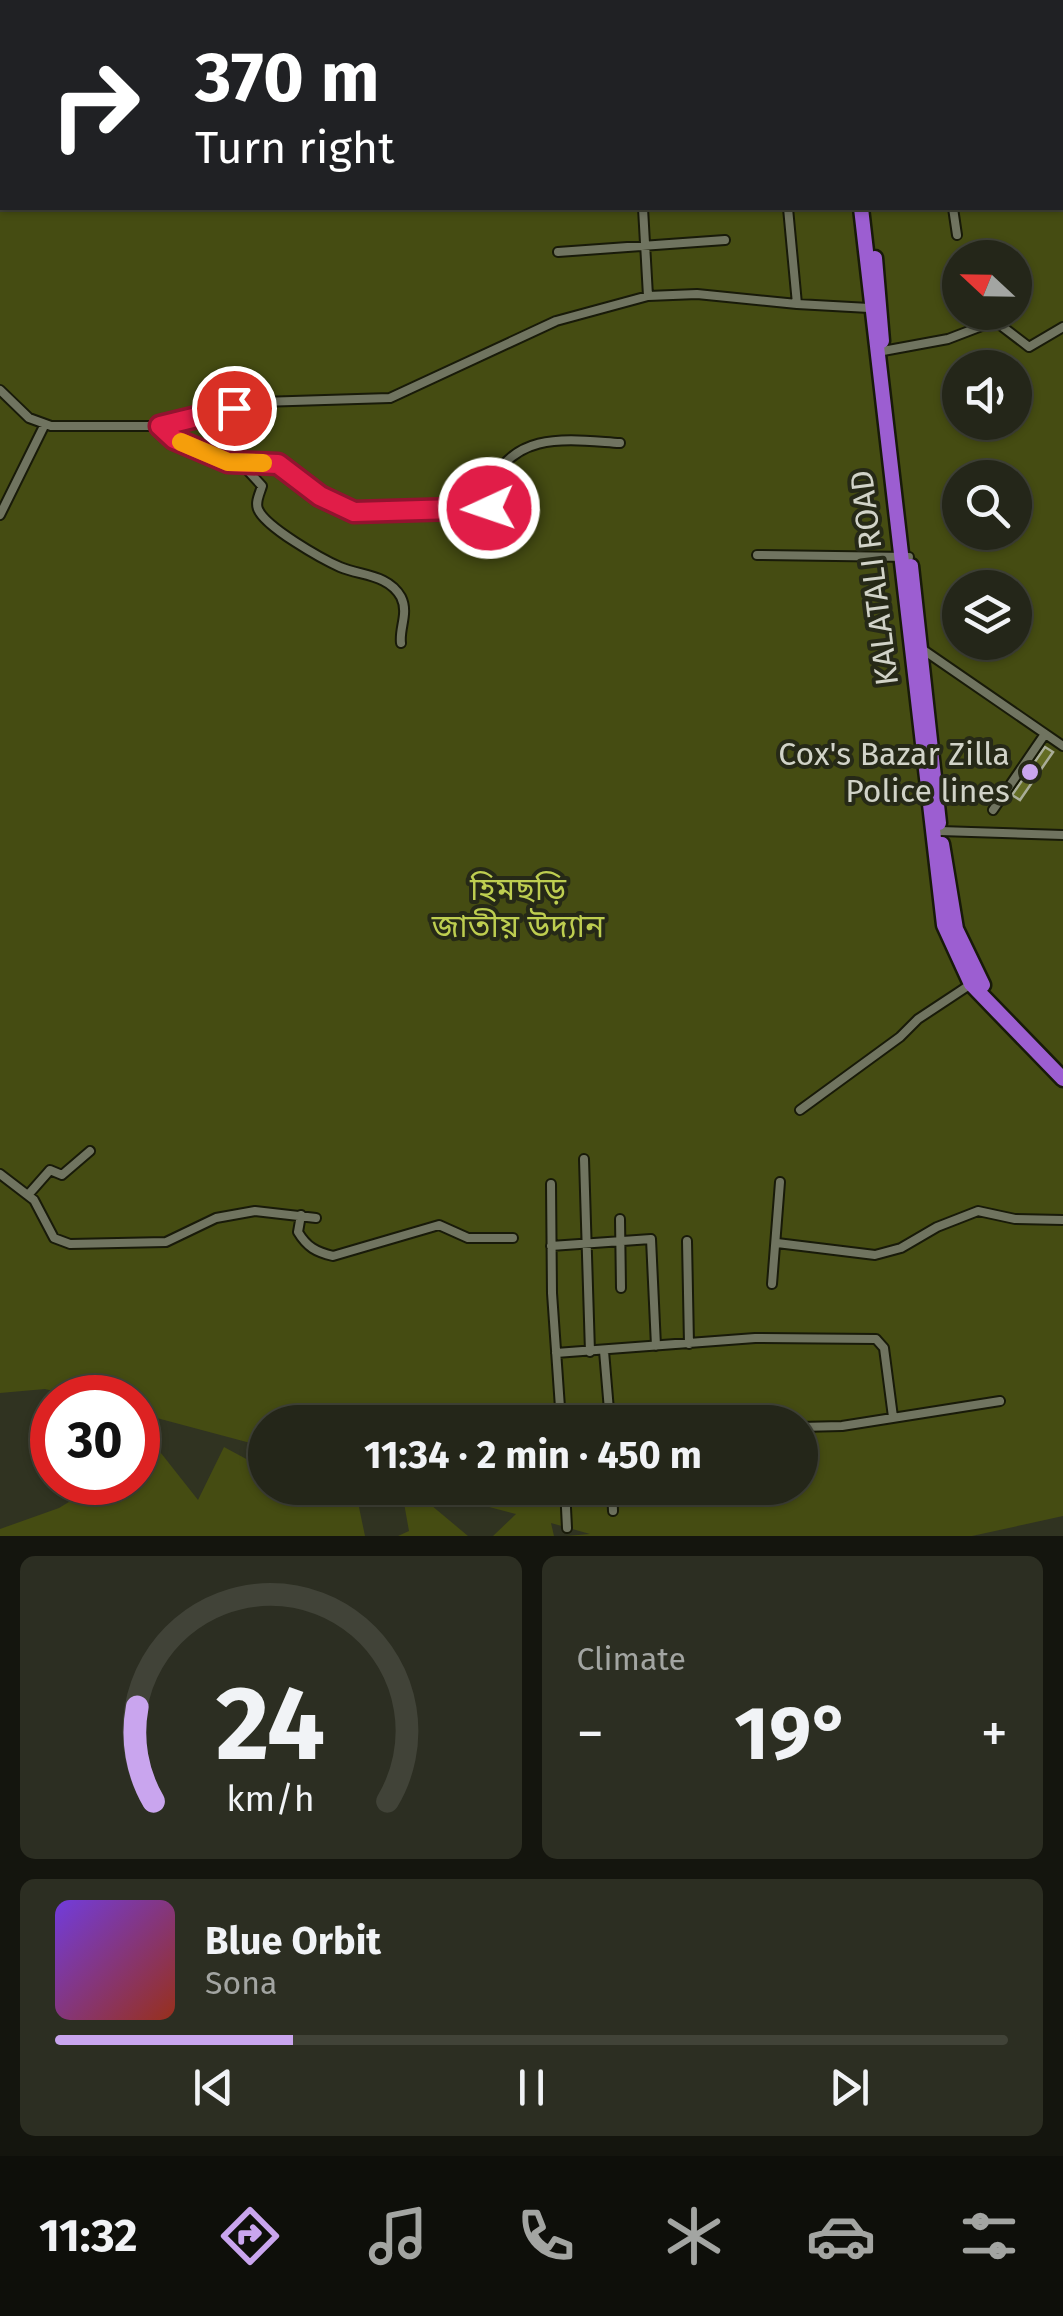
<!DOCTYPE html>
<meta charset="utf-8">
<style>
body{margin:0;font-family:"Fira Sans","Noto Sans Bengali",sans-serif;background:#2c2e22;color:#f1f3f6;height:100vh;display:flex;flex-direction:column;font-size:38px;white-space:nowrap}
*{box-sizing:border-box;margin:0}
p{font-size:32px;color:#a3a5a2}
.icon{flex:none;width:55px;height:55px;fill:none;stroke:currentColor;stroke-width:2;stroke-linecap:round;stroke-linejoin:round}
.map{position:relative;height:1536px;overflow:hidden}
.sheet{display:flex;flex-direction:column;gap:20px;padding:20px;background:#14150e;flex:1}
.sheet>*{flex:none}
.guide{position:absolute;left:0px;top:0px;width:1065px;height:210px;box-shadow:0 2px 8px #0004,0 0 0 2px #414338;background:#202124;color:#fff;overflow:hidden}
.needle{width:65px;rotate:292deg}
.tools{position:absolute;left:942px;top:240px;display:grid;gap:20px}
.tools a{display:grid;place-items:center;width:90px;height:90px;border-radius:50%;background:#242619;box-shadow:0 2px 8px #0004,0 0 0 2px #414338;font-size:50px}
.speed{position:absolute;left:30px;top:1375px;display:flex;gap:20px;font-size:50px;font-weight:700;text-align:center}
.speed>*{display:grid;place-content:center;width:130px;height:130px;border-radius:50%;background:#242619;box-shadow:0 2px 8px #0004,0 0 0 2px #414338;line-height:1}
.speed .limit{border:15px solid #d22;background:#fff;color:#111}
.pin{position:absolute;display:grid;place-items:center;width:85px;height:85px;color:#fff;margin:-42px;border:5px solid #fff;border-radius:50%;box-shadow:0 2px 10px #0007}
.me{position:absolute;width:110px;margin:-55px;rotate:267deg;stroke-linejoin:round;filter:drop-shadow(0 0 8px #0008)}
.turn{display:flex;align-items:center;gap:35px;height:210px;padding:0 30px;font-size:45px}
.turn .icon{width:130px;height:130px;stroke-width:2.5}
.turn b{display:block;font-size:70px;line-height:85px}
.big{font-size:75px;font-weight:700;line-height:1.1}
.sheet .card{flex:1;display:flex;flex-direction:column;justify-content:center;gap:15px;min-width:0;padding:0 35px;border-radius:15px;background:#2c2e22}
.sheet .dial{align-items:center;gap:0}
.dial svg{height:260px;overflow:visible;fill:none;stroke:#414338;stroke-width:7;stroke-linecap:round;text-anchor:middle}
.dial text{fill:#f1f3f6;stroke:none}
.song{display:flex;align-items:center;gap:30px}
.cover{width:120px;height:120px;border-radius:15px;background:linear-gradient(135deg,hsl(260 70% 55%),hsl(10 70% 35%))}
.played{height:10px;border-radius:5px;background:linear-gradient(90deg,#c9a5ee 25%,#414338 25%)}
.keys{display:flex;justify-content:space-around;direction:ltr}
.heat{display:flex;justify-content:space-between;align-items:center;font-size:55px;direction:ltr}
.sheet .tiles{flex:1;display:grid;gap:20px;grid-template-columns:1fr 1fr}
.card:last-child{grid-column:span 2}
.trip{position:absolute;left:248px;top:1405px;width:570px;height:100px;border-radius:50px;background:#242619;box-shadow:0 2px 8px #0004,0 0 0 2px #414338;font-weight:700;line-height:100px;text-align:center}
.menu{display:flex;height:160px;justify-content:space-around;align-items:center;background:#0e0f0a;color:#a3a5a2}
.menu .icon{width:70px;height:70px}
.menu .on{color:#c9a5ee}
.menu b{font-size:45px;color:#f1f3f6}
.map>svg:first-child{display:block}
</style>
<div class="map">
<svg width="1063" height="1536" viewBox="0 0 1063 1536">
<rect width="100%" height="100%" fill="#303321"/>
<path fill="#454c12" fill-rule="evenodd" d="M0,0H1063V1516L972,1536H566L590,1534L551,1523L554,1536H493L516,1514L417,1488H800V1422H265V1447L138,1413V1398L79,1397L45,1389L0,1393ZM2,2H1062V208H2ZM960,258H1015V312H960ZM960,368H1015V422H960ZM960,478H1015V532H960ZM960,588H1015V642H960Z
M142,1429L198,1500L224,1447L265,1469V1488H355L365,1536H0V1529L59,1508L100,1483L138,1482V1442Z
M425,1500L468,1536H398L409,1531L404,1503Z"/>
<path fill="#636c23" stroke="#a9ad98" stroke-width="2.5" d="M1045,747L1053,752L1020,800L1012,795Z"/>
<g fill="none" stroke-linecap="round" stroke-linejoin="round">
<defs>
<path id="street" d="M928,0L929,2
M972,0V2
M1022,0V2
M1062,48H1063
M643,208L648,296
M788,208L797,304L869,308
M953,208L957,235
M558,252L725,240
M883,351L948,339L995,321L1029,347L1063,327
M0,390L29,418L51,426H166L260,402L390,398L556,321L648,296L697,294L797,304
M160,427L174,439L208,456L228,462L278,464L320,496L355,512L487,509C490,502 487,495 490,487C514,429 571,440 620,443
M240,462L262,486C260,493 255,502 258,509C265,527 322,559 340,567C361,576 388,574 401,597C409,613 399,628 401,643
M0,515L45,424
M757,555L909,557
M922,649L1063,746
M993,810L1045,734
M940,831L1063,835
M800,1110L900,1037L918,1019L971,984
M584,1159L590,1352
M0,1174L34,1200L54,1238L70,1244L166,1242L216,1218L255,1211L316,1218
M551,1184L552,1293L561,1422
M28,1195L50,1170L62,1175L90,1151
M301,1215L298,1232C307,1247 316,1252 333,1256L439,1225L468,1238H513
M620,1219L621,1288
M687,1241L689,1344
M777,1243L875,1255L901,1248L937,1227L978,1211L1015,1219L1063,1220
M551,1246L651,1239L656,1346
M772,1284L780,1182
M604,1351L610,1422
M556,1353L755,1338L876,1339L884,1348L893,1417
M800,1427L842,1426L1000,1401
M565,1488L567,1528
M612,1488L613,1511"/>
<path id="highway" d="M844,0V2
M861,208L944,925L971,984L1063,1079
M875,258L882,341
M911,566L939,823
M942,844L956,929L983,985"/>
</defs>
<use href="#street" stroke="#181a09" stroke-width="12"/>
<use href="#highway" stroke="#181a09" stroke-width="19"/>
<use href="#street" stroke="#707460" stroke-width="8"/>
<use href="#highway" stroke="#9c5ed1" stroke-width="14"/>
</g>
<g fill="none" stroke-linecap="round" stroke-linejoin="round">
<defs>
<path id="route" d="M234,408L160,426L174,439L228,462L278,464L320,496L354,512L489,508"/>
</defs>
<use href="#route" stroke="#92132f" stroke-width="25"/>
<use href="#route" stroke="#e11d48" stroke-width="18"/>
<path stroke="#f59e0b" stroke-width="18" d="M181,442L228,462L263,463"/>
</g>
<circle fill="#c9a5ee" stroke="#262917" stroke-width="4" cx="1030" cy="772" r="10"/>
<g text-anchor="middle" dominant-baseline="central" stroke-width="8" stroke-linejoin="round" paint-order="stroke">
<g font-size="32" fill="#d1d3c8" stroke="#262917">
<text transform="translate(874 578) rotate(-97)">KALATALI ROAD</text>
</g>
<g font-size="32" fill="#d1d3c8" stroke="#262917" text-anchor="end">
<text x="1010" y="754">Cox's Bazar Zilla<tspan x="1010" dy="37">Police lines</tspan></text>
</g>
<g font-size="32" fill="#bece50" stroke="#262917">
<text x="518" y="889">হিমছড়ি<tspan x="518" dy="37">জাতীয় উদ্যান</tspan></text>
</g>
</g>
</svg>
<div class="tools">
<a><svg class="needle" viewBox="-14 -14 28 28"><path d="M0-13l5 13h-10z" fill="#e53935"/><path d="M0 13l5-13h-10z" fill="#a3a5a2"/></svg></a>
<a><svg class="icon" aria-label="sound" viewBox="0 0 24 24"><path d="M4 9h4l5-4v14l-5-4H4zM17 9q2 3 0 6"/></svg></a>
<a><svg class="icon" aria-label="search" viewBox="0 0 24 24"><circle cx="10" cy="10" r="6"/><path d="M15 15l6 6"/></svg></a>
<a><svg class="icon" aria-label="layers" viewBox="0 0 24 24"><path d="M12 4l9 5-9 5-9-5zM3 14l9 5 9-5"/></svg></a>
</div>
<div class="speed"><div class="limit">30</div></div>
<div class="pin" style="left:234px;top:408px;background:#d93025"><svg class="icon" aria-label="arrive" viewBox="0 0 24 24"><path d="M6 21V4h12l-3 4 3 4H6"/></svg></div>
<svg class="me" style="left:489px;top:508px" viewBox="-20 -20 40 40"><circle r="17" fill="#e11d48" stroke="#fff" stroke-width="3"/><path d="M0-11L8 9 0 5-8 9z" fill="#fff"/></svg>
<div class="trip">11:34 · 2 min · 450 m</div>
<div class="guide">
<div class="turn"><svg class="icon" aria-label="right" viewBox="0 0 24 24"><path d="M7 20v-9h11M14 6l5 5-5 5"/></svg><div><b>370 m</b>Turn right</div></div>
</div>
</div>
<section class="sheet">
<div class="tiles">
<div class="card dial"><svg viewBox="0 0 100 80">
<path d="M14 69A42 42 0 1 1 86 69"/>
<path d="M14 69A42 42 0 0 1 9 40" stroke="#c9a5ee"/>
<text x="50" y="56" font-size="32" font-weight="700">24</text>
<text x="50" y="72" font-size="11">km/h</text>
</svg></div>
<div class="card"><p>Climate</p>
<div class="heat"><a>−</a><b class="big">19°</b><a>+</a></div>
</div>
<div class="card">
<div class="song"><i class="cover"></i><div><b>Blue Orbit</b><p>Sona</p></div></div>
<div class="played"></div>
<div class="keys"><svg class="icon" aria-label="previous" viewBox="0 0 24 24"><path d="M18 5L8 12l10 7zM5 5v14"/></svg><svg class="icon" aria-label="pause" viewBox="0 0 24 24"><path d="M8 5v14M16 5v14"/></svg><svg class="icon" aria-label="next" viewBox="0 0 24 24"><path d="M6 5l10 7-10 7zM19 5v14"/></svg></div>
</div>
</div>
</section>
<nav class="menu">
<b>11:32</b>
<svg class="icon on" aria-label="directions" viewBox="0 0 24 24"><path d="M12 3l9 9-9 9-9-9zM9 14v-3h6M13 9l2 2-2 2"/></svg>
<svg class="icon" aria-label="music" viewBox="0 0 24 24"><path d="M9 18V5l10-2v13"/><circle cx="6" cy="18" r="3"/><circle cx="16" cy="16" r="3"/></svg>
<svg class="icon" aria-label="phone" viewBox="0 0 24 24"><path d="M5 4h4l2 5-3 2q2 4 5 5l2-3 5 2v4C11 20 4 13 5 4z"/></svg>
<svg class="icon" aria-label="climate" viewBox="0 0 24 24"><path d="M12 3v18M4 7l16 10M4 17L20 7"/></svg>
<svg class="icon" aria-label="car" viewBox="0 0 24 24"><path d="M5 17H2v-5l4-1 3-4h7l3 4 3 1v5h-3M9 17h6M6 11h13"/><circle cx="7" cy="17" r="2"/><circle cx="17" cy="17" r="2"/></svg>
<svg class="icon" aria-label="filters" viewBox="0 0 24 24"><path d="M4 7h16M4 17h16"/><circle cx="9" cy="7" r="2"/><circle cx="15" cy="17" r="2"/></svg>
</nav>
